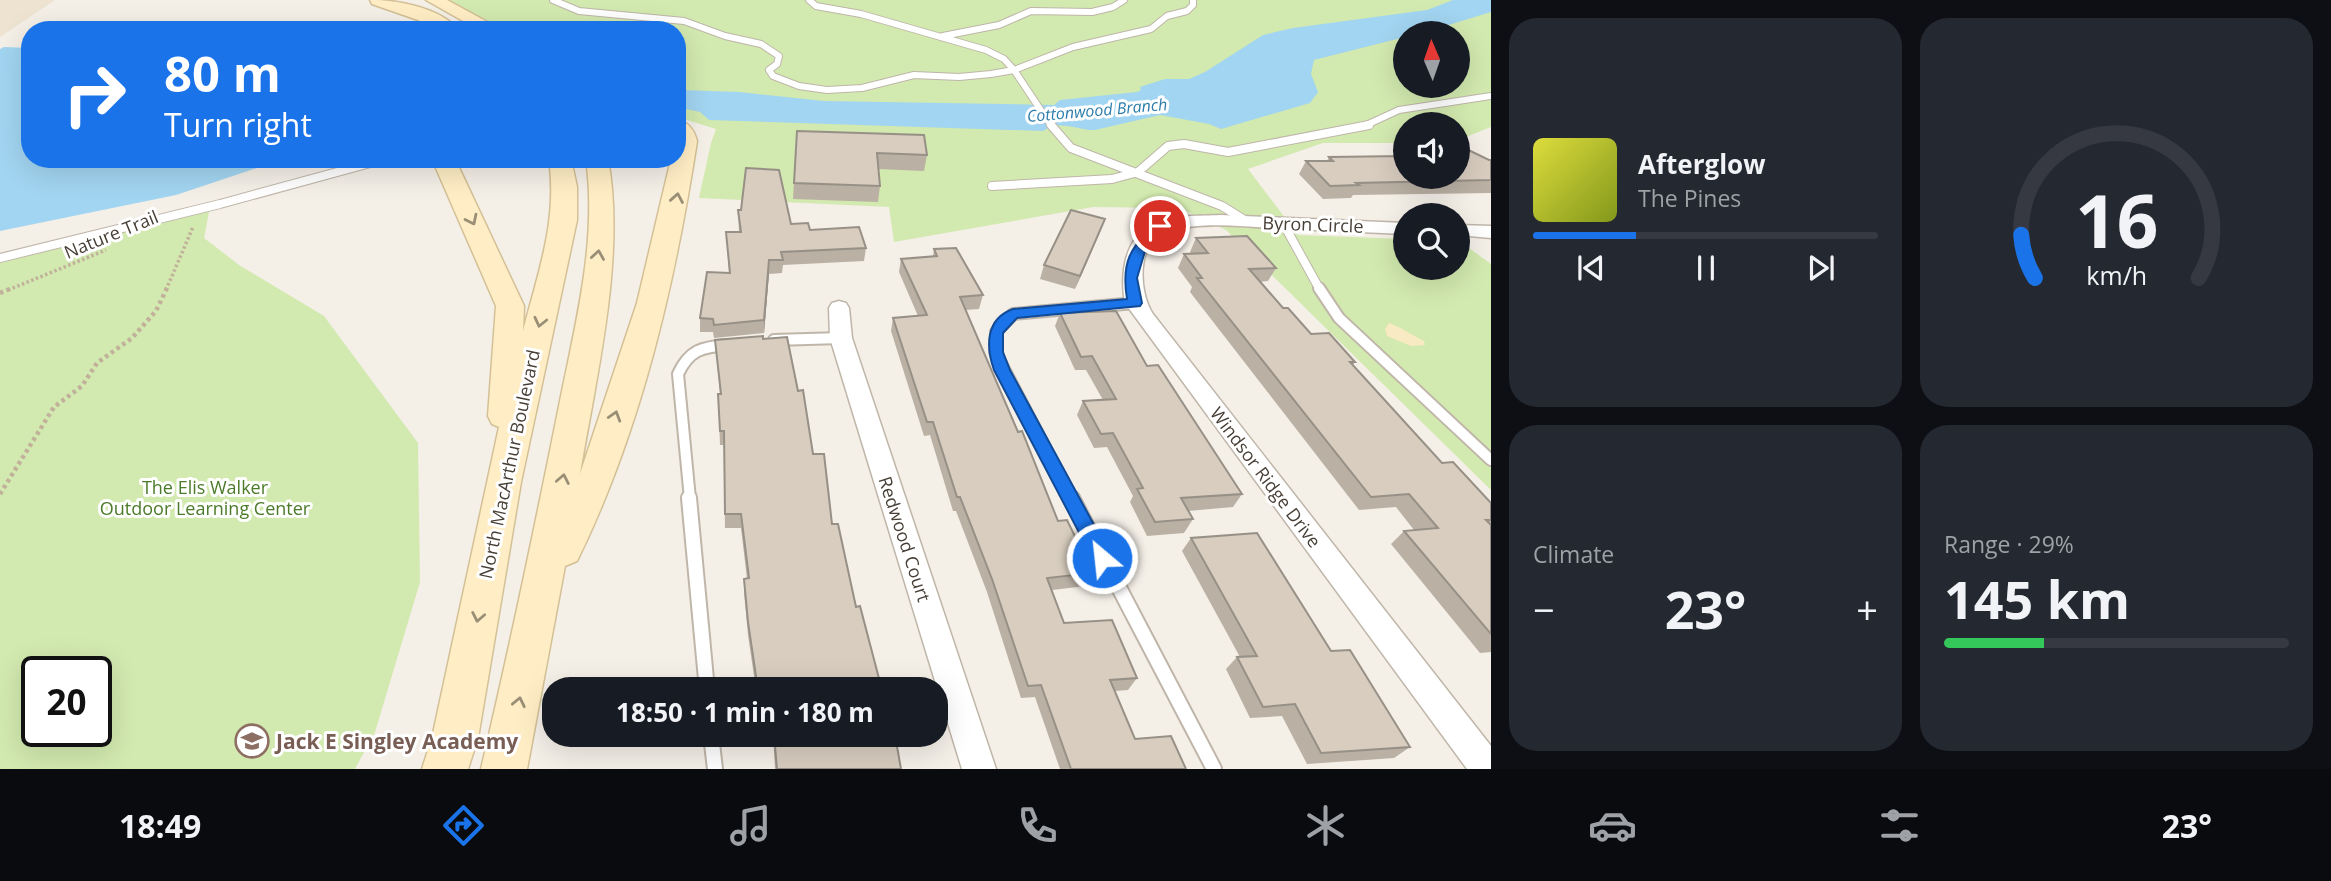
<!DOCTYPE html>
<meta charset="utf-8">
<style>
body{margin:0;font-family:"Open Sans",sans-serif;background:#242831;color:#f1f3f6;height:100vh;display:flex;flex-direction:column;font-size:26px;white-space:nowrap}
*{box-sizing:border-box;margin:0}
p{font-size:23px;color:#9ea1a6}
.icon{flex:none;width:38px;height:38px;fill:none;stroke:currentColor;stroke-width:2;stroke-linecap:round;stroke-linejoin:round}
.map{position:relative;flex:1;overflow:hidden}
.side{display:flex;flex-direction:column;gap:18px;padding:18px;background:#0d0f14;width:840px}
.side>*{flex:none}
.banner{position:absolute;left:21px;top:21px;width:665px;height:147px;border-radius:28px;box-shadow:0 7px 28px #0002;background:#1a73e8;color:#fff;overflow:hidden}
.needle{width:46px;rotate:358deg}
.controls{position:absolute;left:1393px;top:21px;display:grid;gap:14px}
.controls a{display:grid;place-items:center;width:77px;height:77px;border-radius:50%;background:#171b24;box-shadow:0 7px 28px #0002;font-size:35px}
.speed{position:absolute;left:21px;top:656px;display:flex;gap:14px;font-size:35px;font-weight:700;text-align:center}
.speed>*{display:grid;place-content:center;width:91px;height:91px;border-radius:50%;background:#171b24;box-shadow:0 7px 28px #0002;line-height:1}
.speed .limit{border:4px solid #111;border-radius:10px;background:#fff;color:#111}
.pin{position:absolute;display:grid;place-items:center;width:60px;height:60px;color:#fff;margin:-30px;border:4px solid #fff;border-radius:50%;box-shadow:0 2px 7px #0007}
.me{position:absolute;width:77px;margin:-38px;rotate:332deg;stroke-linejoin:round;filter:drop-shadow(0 0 5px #0008)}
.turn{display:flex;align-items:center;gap:24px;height:147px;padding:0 28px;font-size:32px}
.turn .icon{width:91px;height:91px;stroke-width:2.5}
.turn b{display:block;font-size:49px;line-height:60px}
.big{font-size:52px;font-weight:700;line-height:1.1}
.side .tile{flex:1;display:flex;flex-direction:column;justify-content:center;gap:10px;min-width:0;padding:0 24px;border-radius:28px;background:#242831}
.side .dial{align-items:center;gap:0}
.dial svg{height:182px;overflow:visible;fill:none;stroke:#363941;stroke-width:7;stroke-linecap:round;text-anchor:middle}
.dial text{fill:#f1f3f6;stroke:none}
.song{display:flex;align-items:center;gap:21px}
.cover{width:84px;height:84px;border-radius:10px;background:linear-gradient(135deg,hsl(60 70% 55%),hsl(70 70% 35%))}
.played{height:7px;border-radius:4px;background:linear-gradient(90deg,#1a73e8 30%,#363941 30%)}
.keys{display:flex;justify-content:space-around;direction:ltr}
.heat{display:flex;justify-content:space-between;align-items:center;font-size:38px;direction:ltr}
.charge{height:10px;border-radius:5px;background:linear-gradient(90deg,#34c759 29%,#363941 0)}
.side .tiles{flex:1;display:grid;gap:18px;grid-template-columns:repeat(2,1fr)}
.trip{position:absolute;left:542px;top:677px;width:406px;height:70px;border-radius:28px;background:#171b24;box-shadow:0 7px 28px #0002;font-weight:700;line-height:70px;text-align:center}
.tab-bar{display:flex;height:112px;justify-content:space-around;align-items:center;background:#090b0e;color:#9ea1a6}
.tab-bar .icon{width:49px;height:49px}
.tab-bar .on{color:#1a73e8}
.tab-bar b{font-size:32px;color:#f1f3f6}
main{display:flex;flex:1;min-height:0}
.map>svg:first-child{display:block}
</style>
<main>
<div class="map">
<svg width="1491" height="769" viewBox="0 0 1491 769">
<rect width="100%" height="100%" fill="#f4efe7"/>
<path fill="#ede3d0" d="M0,0H55L0,37Z"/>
<path fill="#d2e9af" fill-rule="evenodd" d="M447,0H1491V127L1458,140V124H1405V143H1323L1248,169L1298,235L1405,239V268H1458V240L1491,264V490L1226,230L1180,208L1093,207L894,242L889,207L699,198L711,143L716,129L677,117V30H506ZM1405,33H1458V86H1405Z
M210,207L204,238L239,265L324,316L418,443L420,582L375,732L355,769H0V258ZM37,672H96V732H37Z"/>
<path fill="#f8eac2" d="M1389,323C1403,328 1411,335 1424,341L1425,345L1411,346L1387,336L1385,329Z"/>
<path fill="#a2d5f1" d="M1453,0H1491V12L1429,31L1405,33V37L1314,60L1311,74L1318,92L1310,103L1221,129L1209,124L1160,115L1095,130C1077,130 1059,119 1043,131L709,120L700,112L677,107V90H682L739,92L824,101L1054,105L1060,100L1137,92L1141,90L1140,87L1165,79H1189L1205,72L1263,35L1293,28L1427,10Z
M4,47L30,48V159H284L176,195L0,231V49Z"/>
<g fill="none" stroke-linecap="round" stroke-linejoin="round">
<defs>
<path id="lane-far3" d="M553,0L579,11L684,21L725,36L761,44L779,56L777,64L769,70L773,76L799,86L827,90L862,88L914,75L959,77L991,74L1014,70L1073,47L1151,29L1167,16L1187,11L1193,5V0
M809,0L816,6L861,14L986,50L1004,59L1014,70L1052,127
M943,36L999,25L1031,11L1092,12L1113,7L1124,0
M1362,127L1399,110L1491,96"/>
<path id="lane-far2" d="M1051,125L1071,148L1222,206L1246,221
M992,186L1112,179L1138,172L1168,146L1184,144L1228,152L1369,125
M1283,223L1320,290
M0,258L220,204L385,159"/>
<path id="lane-far1" d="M1319,288L1339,318L1491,460
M774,340L841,338
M690,499L678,374C689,350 702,347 727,345
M1072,499L995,352L996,332L1013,314L1135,303"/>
<path id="lane" d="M689,498L707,690
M1072,498L1214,769
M711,735L715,769"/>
<path id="street" d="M1220,215L1405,223V234C1360,232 1315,230 1270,228C1237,226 1200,222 1168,231C1136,239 1138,292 1153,314L1491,746V769H1467L1125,303C1120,274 1124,237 1155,222C1169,215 1203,216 1220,215Z
M1458,225L1491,226V238L1458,235Z
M839,301L846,303L849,308L852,338L996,769H962L830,338L829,308L832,303Z"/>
<path id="secondary" d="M370,0C397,0 439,7 459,30H436L418,20L372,4Z
M426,0H447L502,30H479Z
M677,120C689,122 694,130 697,141C675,284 641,431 577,561L565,566L527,769H481C509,650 534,531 558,411C574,329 598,243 586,159H608C626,256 596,377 580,474L637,303L671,159H677Z
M432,159H455L524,306L523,331C538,273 558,220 549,159H571L577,187V220L521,482L478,738L468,769H422L432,738L499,427L492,424L488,416L496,306Z"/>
</defs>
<use href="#lane-far3" stroke="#bfb6a9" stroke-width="8"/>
<use href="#lane-far2" stroke="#bfb6a9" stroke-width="10"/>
<use href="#lane-far1" stroke="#bfb6a9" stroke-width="14"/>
<use href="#lane" stroke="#bfb6a9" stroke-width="18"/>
<use href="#street" stroke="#bfb6a9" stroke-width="3"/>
<use href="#secondary" stroke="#d4c096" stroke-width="3"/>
<path stroke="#c1b19a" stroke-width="3.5" stroke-dasharray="2.5 2.5" stroke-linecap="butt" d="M8,290L106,250
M166,290L193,227"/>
<path stroke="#c1b19a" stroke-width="4.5" stroke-dasharray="3.5 3.5" stroke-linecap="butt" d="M0,293L12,288
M0,494L54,407L82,386L97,363L132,338L156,311L167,288"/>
<use href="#lane-far3" stroke="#fff" stroke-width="6"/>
<use href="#lane-far2" stroke="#fff" stroke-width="8"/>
<use href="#lane-far1" stroke="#fff" stroke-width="10"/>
<use href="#lane" stroke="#fff" stroke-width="14"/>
<use href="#street" fill="#fff" fill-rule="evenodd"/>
<use href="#secondary" fill="#ffeec5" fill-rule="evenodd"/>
</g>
<path fill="#bab0a4" d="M797,131L927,155L924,171L878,169L880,186L878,202L793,199Z
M1329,157L1491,160V193L1353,195L1351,198L1323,199L1299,174L1306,161H1327Z
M738,210L791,224L866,248L864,261L783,265L782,273L769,274L764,333L714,338L713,332H700V318L729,273L726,232H739Z
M1100,232L1075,289L1040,279L1044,265Z
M1196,238L1276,268L1268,281L1260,282L1283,308L1311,334L1355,362L1353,365L1442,463L1491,503V652L1480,653L1391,544L1404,531L1414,530L1396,507L1359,510L1190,292L1192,287L1178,268L1184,254H1191L1190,252Z
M934,249L983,295L979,309L965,310L1058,521L1093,573L1086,586L1052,590L1064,623L1137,678L1128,690L1115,691L1135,739L1186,769H1060L1035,697L1021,698L987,592L956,511H953L930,435L924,436L891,331L893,318L918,316L899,272L901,259L933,256Z
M1060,313L1147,366L1242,494L1233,507L1188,511L1193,519L1184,533L1147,536L1130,502L1133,496L1107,447L1094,448L1077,415L1083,401L1103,400L1086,370H1075L1055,326Z
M763,339L798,391L813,454L832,524L882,690H756L748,635L744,592V579H747L741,528H725L724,445H720L718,394H720L715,340Z
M1191,538L1331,651L1410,747L1394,758L1307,764L1282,716L1250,718L1226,669L1237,657H1240L1182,551Z
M773,735H895L901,769H775Z"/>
<path fill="#979086" d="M1105,219L1100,232L1075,289L1080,276Z
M769,260V274L764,333V320Z"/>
<path fill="#d8cdbf" stroke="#979086" stroke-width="2" d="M797,131L924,135L927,155L877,153L880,186L794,183Z
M1458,145L1489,160H1491V180L1356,183L1359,185L1330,186L1306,161H1333L1329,157L1405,156V177H1458Z
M746,168L779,170L791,224L808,223L810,230L859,227L866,248L781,252L783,260H769L764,320L714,325L713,319L700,318L707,272L730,273L726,232H741L738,210H741Z
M1071,210L1105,219L1080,276L1044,265Z
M1247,236L1276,268L1249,269L1283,308H1288L1311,334L1329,333L1355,362H1350L1442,463L1453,462L1491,503V520H1486L1491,525V634L1404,531L1438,528L1409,494L1371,497L1197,278H1202L1184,254L1208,253L1196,238Z
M956,248L983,295L960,297L1018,432L1022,431L1058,521L1067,520L1093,573L1047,578L1064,623L1112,620L1137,678L1110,680L1135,739L1171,736L1186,769H1071L1041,685L1028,686L992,579L960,497H957L933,422H927L893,318L927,315L901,259L937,256L934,249Z
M1116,311L1147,366L1158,365L1242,494L1181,498L1193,519L1155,522L1137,489L1143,488L1113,433L1101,434L1083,401L1116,399L1092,356L1081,357L1060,313Z
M763,336V339L787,337L798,391L803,390L813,454H824L832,524H838L856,607L860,606L882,690H758L748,622L744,579L749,578L741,514H725L724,431H720L718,394H721L715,340Z
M1257,533L1331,651L1350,650L1410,747L1321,753L1295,704L1263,707L1237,657L1257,656L1191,538Z
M774,735H895L901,769H777Z"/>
<defs><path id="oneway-chevron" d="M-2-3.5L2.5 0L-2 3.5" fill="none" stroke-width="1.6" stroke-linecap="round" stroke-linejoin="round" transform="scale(1.75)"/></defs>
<g stroke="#9a8e76">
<use href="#oneway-chevron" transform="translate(677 198) rotate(-80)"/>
<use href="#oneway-chevron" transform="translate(472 220) rotate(64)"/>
<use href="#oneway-chevron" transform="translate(598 255) rotate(-81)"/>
<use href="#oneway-chevron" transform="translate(540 322) rotate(103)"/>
<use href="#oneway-chevron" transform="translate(615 416) rotate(-73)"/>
<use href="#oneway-chevron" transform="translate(563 479) rotate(-79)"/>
<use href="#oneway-chevron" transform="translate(478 617) rotate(101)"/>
<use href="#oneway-chevron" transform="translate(519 702) rotate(-78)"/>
</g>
<path fill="#1a73e8" stroke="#114b97" stroke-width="2" d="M1160,222L1167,226L1146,248L1137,278L1142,303L1140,306L1017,318L1003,333V352L1010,370L1112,558L1109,563L1102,566L1095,563L994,370C986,347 985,319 1013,309L1127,299C1121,262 1130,248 1156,223Z"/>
<defs>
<symbol id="school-ring" viewBox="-11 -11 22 22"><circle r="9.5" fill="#fff" stroke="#8d6e63" stroke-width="1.5"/><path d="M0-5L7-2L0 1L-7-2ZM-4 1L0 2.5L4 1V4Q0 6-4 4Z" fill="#8d6e63"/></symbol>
</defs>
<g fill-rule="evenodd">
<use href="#school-ring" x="233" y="722" width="38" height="38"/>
</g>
<g text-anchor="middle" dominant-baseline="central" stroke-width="6" stroke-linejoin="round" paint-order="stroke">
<g font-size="16" font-style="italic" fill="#2c7dac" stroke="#fff">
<text transform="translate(1097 110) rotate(-5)">Cottonwood Branch</text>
</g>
<g font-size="18" fill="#473f36" stroke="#fff">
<text transform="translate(1313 224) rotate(2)">Byron Circle</text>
<text transform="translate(111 234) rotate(-22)">Nature Trail</text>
<text transform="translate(509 464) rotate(-78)">North MacArthur Boulevard</text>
<text transform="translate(1266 477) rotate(53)">Windsor Ridge Drive</text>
<text transform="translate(905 539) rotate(72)">Redwood Court</text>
</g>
<g font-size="18" fill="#4b7a28" stroke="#fff">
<text x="205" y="487">The Elis Walker<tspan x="205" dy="21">Outdoor Learning Center</tspan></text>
</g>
<g font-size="21" font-weight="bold" fill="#785e54" stroke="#fff" text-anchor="start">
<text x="276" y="741">Jack E Singley Academy</text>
</g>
</g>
</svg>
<div class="controls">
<a><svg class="needle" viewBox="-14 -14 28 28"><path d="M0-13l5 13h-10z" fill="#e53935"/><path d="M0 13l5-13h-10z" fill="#9ea1a6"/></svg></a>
<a><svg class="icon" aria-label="sound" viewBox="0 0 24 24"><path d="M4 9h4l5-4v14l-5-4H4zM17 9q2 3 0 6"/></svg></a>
<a><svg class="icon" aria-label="search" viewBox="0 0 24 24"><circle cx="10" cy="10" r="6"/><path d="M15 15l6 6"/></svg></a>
</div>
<div class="speed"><div class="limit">20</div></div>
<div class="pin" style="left:1160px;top:226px;background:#d93025"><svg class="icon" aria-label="arrive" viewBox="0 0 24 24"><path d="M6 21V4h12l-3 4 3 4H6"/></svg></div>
<svg class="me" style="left:1102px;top:558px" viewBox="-20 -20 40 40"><circle r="17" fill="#1a73e8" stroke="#fff" stroke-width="3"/><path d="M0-11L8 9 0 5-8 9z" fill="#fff"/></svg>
<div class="trip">18:50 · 1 min · 180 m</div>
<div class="banner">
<div class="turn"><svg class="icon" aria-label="right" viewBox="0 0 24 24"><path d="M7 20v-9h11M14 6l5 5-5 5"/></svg><div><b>80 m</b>Turn right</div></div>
</div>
</div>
<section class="side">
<div class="tiles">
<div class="tile">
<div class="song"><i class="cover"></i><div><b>Afterglow</b><p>The Pines</p></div></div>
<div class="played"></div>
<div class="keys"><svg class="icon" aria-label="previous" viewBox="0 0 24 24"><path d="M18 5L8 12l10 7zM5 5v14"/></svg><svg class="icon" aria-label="pause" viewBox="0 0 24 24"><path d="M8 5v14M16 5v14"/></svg><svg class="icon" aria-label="next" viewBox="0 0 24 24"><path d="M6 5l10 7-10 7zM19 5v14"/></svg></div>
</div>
<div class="tile dial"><svg viewBox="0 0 100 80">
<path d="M14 69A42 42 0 1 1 86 69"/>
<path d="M14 69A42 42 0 0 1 8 50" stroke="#1a73e8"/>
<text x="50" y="56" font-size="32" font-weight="700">16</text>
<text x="50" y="72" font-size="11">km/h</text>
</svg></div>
<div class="tile"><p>Climate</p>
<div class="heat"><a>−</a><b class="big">23°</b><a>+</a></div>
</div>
<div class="tile"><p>Range · 29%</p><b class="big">145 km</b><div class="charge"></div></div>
</div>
</section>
</main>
<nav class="tab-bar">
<b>18:49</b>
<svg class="icon on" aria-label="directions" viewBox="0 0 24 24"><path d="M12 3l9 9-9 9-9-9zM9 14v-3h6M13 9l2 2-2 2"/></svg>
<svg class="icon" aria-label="music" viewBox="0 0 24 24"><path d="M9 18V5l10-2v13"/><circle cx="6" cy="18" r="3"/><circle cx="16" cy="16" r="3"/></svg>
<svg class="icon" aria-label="phone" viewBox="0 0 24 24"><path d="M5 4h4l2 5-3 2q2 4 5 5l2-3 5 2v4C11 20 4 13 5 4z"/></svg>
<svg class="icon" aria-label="climate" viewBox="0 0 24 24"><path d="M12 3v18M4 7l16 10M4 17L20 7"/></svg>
<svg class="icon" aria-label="car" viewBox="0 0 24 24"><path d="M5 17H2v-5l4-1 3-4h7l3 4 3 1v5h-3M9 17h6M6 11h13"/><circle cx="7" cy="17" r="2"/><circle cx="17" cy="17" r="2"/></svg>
<svg class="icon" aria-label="filters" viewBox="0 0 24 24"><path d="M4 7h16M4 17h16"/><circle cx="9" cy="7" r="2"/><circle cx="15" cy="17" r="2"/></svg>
<b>23°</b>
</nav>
